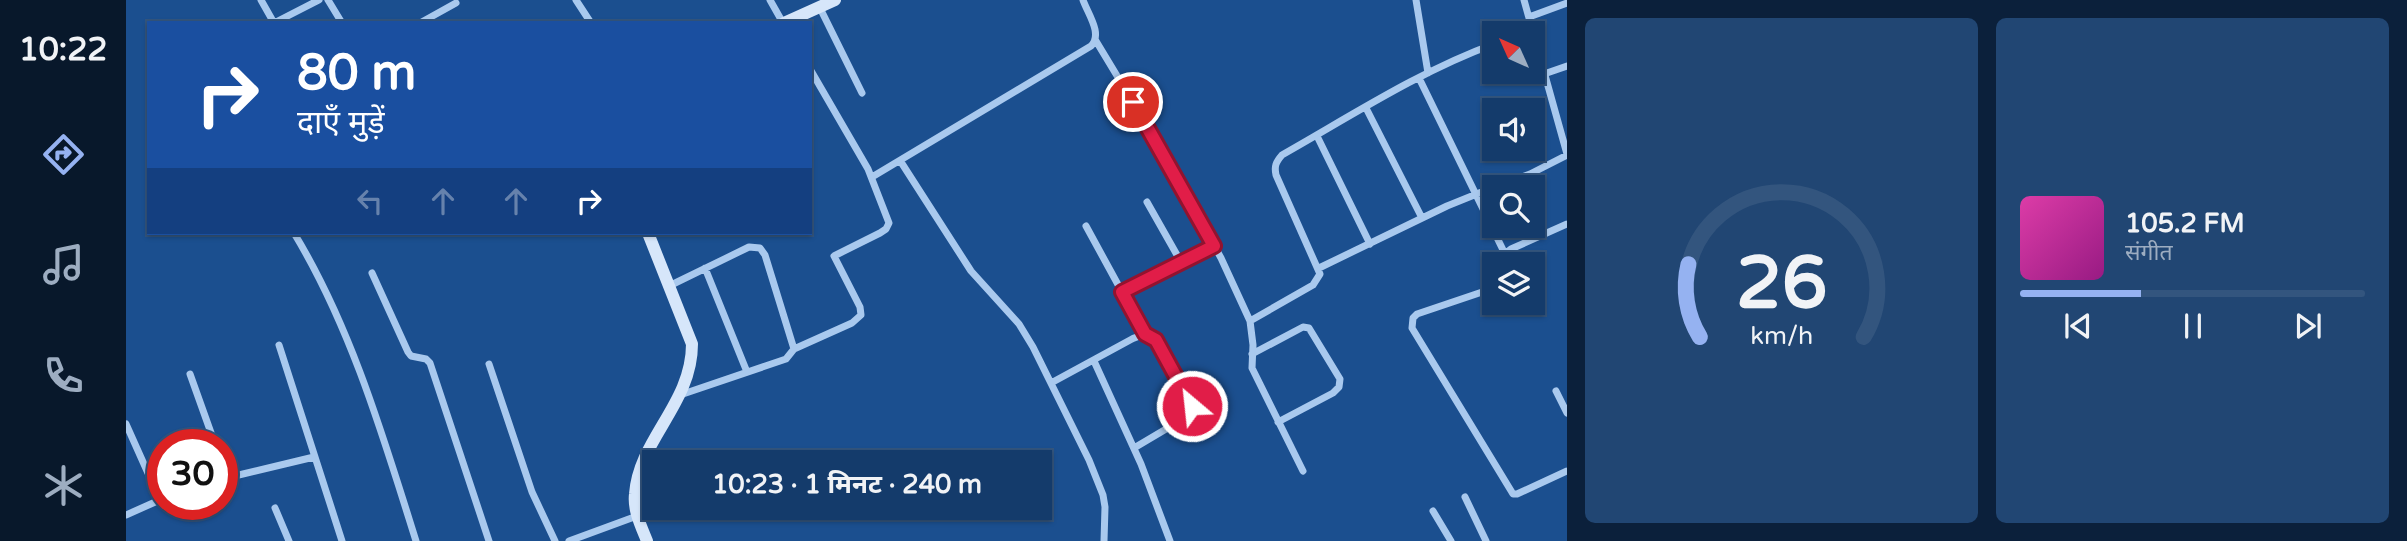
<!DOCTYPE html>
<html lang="hi">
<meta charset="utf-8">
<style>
body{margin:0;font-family:"Varela Round","Noto Sans Devanagari",sans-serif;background:#214673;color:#f1f3f6;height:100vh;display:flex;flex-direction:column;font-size:26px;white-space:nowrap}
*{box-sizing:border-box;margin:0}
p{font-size:23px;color:#9dadc1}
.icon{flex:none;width:38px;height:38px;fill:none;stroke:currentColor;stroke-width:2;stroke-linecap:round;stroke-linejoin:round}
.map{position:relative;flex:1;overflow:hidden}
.details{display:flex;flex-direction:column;gap:18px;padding:18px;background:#0b203b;width:840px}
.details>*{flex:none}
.guide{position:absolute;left:21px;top:21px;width:665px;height:214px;border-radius:0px;box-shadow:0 2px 5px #0004,0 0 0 2px #33557e;background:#1a4fa0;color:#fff;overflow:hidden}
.needle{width:46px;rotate:315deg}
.buttons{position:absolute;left:1356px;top:21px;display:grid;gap:14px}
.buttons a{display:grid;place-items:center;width:63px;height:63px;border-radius:0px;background:#143b6b;box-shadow:0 2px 5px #0004,0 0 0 2px #33557e;font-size:35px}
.speed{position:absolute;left:21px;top:429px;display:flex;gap:14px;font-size:35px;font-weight:700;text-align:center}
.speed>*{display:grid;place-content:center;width:91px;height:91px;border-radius:50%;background:#143b6b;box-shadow:0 2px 5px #0004,0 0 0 2px #33557e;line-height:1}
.speed .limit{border:10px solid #d22;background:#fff;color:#111}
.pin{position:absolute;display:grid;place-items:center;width:60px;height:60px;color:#fff;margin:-30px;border:4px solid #fff;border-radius:50%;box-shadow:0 2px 7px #0007}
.me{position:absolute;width:77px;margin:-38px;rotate:332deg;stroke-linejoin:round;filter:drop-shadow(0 0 5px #0008)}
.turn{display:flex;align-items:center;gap:24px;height:147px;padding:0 35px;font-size:32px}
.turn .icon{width:91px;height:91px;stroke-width:2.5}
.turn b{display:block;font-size:49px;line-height:60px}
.lanes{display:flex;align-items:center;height:66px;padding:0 35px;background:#0003;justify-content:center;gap:35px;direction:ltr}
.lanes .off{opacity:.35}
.details .widget{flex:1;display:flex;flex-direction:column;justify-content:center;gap:10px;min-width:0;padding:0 24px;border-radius:10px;background:#214673}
.details .dial{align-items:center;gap:0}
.dial svg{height:182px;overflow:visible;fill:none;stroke:#33557e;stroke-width:7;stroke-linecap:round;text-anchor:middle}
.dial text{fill:#f1f3f6;stroke:none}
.song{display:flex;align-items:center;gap:21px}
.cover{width:84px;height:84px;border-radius:10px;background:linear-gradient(135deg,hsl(320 70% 55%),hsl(310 70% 35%))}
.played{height:7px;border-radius:4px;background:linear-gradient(90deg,#95b2f1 35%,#33557e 35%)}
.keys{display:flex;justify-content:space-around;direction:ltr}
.details .tiles{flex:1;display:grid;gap:18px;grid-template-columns:repeat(2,1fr)}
.trip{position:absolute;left:516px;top:450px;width:410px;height:70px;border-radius:0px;background:#143b6b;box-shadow:0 2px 5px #0004,0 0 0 2px #33557e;font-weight:700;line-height:70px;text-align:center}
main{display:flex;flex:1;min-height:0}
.tab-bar{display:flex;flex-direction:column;width:126px;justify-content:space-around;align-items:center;background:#08182b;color:#9dadc1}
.tab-bar .icon{width:49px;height:49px}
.tab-bar .on{color:#95b2f1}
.tab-bar b{font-size:32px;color:#f1f3f6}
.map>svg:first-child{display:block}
</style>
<main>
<nav class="tab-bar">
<b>10:22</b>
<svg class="icon on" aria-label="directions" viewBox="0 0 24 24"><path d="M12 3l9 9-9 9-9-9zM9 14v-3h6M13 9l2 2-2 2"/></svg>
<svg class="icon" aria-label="music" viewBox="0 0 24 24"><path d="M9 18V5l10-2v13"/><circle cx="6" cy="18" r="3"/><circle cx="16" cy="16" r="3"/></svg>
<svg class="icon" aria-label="phone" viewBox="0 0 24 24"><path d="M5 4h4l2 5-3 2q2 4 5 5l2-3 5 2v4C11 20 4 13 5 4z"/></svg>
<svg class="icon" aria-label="climate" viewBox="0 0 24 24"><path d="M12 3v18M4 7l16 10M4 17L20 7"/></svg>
</nav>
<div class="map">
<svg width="1441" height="541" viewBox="0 0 1441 541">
<rect width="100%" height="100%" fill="#1b4f8f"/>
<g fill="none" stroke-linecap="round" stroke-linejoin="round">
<path stroke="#a9c9ee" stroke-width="7" d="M135,0L148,23
M202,0L216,23
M450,0L465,23
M644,0L657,23
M1290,0L1302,73
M1398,0L1441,154
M693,6L736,93
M1403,17L1441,3
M148,23L193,0
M294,23L330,3
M970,41L1031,142L1095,258L1124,321L1127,345L1126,368L1177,471
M1418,74L1441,66
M1293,78L1379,254
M1240,108L1296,218
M1191,136L1244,244
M775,162L845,271L893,324L907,347L963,460L977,495L979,507L978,541
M746,177L965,46C977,34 962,14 957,0
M1369,187L1404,174L1441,155
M1021,202L1055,262
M960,226L1019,334
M168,233C225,327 257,436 290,541
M1376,264V256L1385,249L1441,224
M579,268L621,372
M1193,268L1321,206L1368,187
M246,273L282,352L285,356L300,359L304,363L363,541
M543,286L623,247L634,248L639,255L668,349L660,359L554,395
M1368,288L1291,314L1287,318L1286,328L1387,494H1391L1441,471
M996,292L1088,246
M1124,321L1187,285L1194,274L1150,175C1148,166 1150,162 1156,155C1225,116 1294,71 1368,44
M153,345L216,541
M668,349L726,323L735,315L734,307L708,256L754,233L760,229L763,223L742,169L684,69
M1126,354L1177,327L1183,328L1214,379L1213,387L1207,393L1152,422
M968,361L1015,464L1044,541
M363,364L406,492L429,541
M64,374L89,444
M925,383L1006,339C1016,335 1021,332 1030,340L1065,402L1066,410L1062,416L1008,448
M1430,391L1441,413
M0,424L34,500
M96,464L101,478
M96,479L188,457
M1339,497L1360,541
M149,508L163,541
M1307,511L1325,541
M0,515L36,499
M443,541L511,516"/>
<path stroke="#d6e6fa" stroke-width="12" d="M658,23L709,0
M521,541C515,526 507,510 509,494C513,439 566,404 566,344L522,233"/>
</g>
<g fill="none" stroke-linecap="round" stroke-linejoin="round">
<defs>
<path id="route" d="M1007,102L1088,246L996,292L1019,334L1030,340L1066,406"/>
</defs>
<use href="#route" stroke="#92132f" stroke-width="18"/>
<use href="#route" stroke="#e11d48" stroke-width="12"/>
</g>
</svg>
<div class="buttons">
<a><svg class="needle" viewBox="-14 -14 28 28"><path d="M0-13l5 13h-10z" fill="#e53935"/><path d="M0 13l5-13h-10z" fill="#9dadc1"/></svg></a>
<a><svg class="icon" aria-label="sound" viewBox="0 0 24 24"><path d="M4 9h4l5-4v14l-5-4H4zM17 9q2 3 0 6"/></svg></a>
<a><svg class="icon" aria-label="search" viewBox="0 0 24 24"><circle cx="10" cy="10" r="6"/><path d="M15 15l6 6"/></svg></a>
<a><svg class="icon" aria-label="layers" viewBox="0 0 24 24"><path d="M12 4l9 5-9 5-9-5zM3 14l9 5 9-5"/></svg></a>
</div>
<div class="speed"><div class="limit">30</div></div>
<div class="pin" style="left:1007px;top:102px;background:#d93025"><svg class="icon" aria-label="arrive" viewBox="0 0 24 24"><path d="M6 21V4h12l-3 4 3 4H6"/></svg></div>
<svg class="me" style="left:1066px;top:406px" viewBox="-20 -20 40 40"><circle r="17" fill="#e11d48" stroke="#fff" stroke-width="3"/><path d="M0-11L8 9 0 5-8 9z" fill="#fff"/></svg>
<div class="trip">10:23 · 1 मिनट · 240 m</div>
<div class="guide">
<div class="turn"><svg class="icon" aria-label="right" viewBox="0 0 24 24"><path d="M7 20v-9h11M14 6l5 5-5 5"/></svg><div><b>80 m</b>दाएँ मुड़ें</div></div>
<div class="lanes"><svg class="icon off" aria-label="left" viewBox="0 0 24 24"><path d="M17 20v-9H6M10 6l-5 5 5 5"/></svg><svg class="icon off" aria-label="ahead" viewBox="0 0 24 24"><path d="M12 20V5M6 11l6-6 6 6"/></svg><svg class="icon off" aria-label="ahead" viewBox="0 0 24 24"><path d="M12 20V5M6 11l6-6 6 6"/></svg><svg class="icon" aria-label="right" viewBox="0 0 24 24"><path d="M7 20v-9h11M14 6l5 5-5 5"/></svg></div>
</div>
</div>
<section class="details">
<div class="tiles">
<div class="widget dial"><svg viewBox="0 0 100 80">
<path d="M14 69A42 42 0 1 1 86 69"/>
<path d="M14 69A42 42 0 0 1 9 37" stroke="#95b2f1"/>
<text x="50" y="56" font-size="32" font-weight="700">26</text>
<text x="50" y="72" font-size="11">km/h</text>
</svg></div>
<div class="widget">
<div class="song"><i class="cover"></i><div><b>105.2 FM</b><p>संगीत</p></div></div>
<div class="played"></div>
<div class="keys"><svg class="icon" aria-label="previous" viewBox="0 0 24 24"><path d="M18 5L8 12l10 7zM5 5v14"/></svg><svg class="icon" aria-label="pause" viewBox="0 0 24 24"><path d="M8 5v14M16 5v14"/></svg><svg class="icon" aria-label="next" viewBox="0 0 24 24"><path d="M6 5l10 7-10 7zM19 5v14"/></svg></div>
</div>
</div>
</section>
</main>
